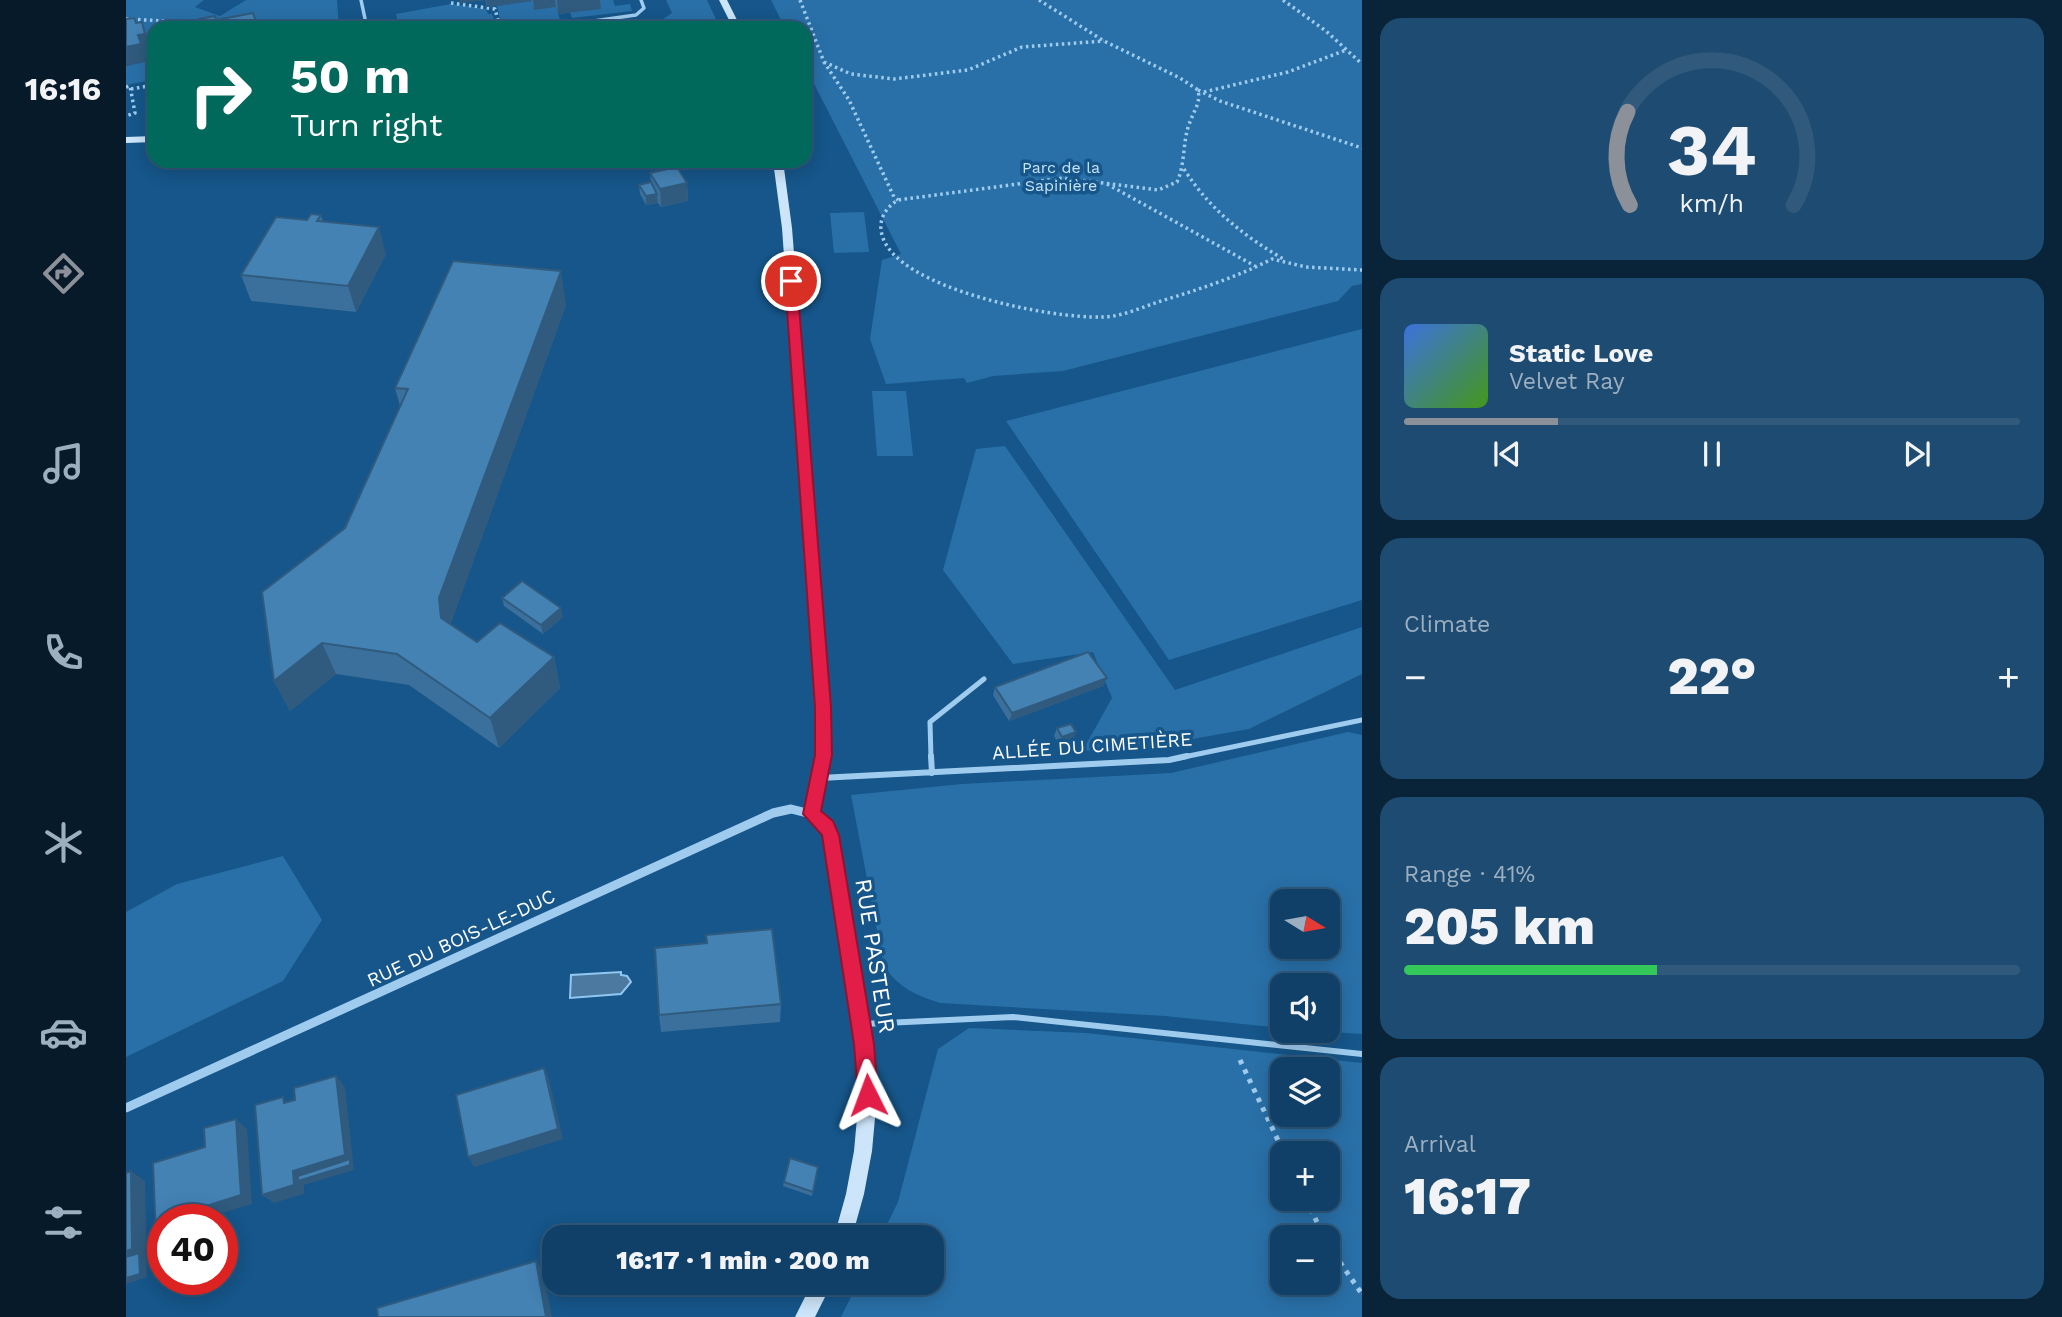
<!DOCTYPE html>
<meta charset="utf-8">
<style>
body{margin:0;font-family:"Work Sans",sans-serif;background:#1e4b71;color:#f1f3f6;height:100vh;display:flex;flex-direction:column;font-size:26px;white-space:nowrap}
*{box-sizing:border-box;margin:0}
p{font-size:23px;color:#9cafc0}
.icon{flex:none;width:38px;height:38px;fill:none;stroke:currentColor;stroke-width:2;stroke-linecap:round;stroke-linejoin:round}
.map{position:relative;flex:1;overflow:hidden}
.details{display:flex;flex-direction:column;gap:18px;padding:18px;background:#092339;width:700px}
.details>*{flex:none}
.top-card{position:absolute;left:21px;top:21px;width:665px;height:147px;border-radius:21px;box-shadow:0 4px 18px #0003,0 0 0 2px #30597c;background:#00695c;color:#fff;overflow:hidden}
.needle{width:46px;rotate:101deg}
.fabs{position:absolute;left:1144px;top:889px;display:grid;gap:14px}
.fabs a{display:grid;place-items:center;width:70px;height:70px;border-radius:14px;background:#104068;box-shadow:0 4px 18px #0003,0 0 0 2px #30597c;font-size:35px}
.speed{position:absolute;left:21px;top:1204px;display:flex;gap:14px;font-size:35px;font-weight:700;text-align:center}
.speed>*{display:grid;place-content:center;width:91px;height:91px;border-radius:50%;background:#104068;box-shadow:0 4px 18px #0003,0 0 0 2px #30597c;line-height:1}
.speed .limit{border:10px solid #d22;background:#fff;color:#111}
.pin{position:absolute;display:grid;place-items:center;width:60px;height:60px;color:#fff;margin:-30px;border:4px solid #fff;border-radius:50%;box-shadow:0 2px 7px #0007}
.me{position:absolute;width:77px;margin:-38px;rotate:357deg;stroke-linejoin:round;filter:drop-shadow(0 0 5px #0008)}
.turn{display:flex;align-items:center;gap:24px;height:147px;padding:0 28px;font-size:32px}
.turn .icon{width:91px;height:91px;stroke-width:2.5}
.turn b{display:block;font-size:49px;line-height:60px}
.big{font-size:52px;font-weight:800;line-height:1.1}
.details .tile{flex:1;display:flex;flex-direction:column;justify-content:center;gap:10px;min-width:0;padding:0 24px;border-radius:21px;background:#1e4b71}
.details .dial{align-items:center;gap:0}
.dial svg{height:182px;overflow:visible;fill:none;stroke:#30597c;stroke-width:7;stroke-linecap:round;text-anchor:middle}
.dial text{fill:#f1f3f6;stroke:none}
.song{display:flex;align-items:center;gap:21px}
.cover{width:84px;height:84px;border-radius:10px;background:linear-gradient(135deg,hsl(220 70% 55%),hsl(100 70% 35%))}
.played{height:7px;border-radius:4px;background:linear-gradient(90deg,#8c9099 25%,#30597c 25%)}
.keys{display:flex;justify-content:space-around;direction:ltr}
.heat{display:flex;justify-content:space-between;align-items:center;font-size:38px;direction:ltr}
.charge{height:10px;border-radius:5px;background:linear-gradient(90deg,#34c759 41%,#30597c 0)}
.trip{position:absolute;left:416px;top:1225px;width:402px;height:70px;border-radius:21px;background:#104068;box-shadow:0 4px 18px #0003,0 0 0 2px #30597c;font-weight:800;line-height:70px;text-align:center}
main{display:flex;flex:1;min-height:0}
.tab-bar{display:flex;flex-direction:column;width:126px;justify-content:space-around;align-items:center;background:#061a2a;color:#9cafc0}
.tab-bar .icon{width:49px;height:49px}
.tab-bar .current{color:#8c9099}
.tab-bar b{font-size:32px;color:#f1f3f6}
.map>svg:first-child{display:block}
</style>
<main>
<nav class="tab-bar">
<b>16:16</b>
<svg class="icon current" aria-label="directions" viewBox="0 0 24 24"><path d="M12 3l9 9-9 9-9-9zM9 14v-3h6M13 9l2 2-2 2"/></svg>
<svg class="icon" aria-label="music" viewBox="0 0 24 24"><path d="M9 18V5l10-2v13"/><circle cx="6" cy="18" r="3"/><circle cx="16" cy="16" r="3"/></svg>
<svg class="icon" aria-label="phone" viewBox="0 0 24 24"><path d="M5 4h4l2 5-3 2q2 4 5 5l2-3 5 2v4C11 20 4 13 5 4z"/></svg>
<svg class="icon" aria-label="climate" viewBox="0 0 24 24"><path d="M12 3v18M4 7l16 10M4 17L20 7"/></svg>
<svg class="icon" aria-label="car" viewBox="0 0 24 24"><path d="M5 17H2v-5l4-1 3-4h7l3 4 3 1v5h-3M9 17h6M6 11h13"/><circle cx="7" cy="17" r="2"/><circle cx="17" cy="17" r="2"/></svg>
<svg class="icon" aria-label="filters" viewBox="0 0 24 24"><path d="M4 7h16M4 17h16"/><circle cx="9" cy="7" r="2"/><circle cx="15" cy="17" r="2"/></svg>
</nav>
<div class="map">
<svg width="1236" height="1317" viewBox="0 0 1236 1317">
<rect width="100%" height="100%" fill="#16568a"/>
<path fill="#2970a8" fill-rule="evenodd" d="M0,0H78L69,7L94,16L120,0H211L213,28H28V42L23,43L0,28Z
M472,0H487L489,6L504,4L506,11L446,18L444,12Z
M540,0H581L594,28H529L527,26L546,13Z
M645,0H1236V284L1226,286L1212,301L937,371L867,376L841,383L838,378L760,384L744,339L756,260L775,254L679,66V28H659Z
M406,1L430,7L434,20L405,28H381L378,19H374L371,6Z
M325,4L360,9L362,14H366L371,28H273L270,14Z
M22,61L26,80L0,85V66Z
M738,212L743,252L708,253L704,213Z
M1236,329V600L1043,660L880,421Z
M746,391H780L787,456H751Z
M879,446L1049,690L1236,627V674L1123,729L987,753L957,750L986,698L967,652L887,664L817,570L850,449Z
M1222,732L1236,735V1034L1188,1031H1202V985H1157V1028L1039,1016L814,1003C789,995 774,988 758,967L725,795L836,784L1045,773ZM1157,901H1202V947H1157Z
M157,856L196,920L157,981L0,1057V912L51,884Z
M843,1028L960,1033L1236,1063V1317H715L732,1283H807V1237H755L772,1202L812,1049ZM1157,1069H1202V1115H1157ZM1157,1153H1202V1199H1157ZM1157,1237H1202V1283H1157Z"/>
<path fill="#4b79a0" stroke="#91c8f1" stroke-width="2" d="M495,972V975L501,976L505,982L495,994L444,998L445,975Z"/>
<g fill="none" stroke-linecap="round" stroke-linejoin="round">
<path stroke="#9fccee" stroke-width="3.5" stroke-dasharray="2.5 3.5" stroke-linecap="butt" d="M674,0L698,62L723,100L768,197L772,200
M913,0L978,41L1054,78L1072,90C1075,103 1068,110 1064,122C1056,141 1060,162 1051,182L1032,190L937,178L772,200C759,208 752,220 756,235C770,289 927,319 976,317C995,317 1014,308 1032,302C1071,290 1109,278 1146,259L1180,267L1236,270
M1157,0L1200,31L1236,64
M325,3L369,9L374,28
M0,19L59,22V28
M24,45L28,44
M20,57L28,55
M698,62L725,74L768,79L842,70L896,47L978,41
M0,87L4,86L9,113L0,116
M5,89L28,85
M1072,90L1094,101L1236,148
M1078,92L1162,72L1220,50
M1058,169C1084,210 1118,236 1159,260
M981,184L1129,266"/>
<path stroke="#9fccee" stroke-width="5" stroke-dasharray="4.5 6" stroke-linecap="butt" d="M1114,1060L1158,1153
M1180,1199L1198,1237
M1202,1245L1236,1294"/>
<path stroke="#9fccee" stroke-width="3.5" d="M235,0L241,28
M418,28L510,15L518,8L515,0"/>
<path stroke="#9fccee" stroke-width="5" d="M805,758L804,722L858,679
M1053,758L1236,720"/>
<path stroke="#9fccee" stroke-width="6" d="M805,756L806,773
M694,778L1043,760L1061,756
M737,1024L887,1017L1236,1054"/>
<path stroke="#9fccee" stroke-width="9" d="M0,1108L647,813L665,809L685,814"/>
<path fill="#cce5fa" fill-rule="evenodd" d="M593,0H601L615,28H607Z
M28,136V142L0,143V137Z
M647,161H657L666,228L704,707L705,756L693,811L705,821L713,835L750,1063V1107L746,1151L738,1194L726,1237H708L720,1194L728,1151L732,1107V1063L697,836L677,814L691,756L690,707L656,228Z
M686,1283H706L689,1317H669Z"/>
</g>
<path fill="#3a709b" d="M334,0H474L475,9L432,14L430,7L408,10L406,1L361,7L359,0L334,3Z
M524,173L561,183L562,201L535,207L532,203L520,205L514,194L513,185L525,182Z
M195,215L197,222L260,254L230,312L125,301L115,275L181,220Z
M440,305L324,625L351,642L428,657L434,688L373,748L283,685L210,674L164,711L148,681L274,406L269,388Z
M376,598L437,617L417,634L378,606Z
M981,678L977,686L883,721L867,695L869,687Z
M931,728L947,740L933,745L928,736Z
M655,1004L654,1022L535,1032L533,1015Z
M692,1167L686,1196L657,1186L658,1182Z"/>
<path fill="#305b7e" d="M334,0H359L334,3Z
M360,0H405L406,1L361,7Z
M407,0H429L430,7L408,10Z
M431,0H474L475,9L432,14Z
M8,18L15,35L16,22L25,52L19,53L22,61L0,66V47L10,23Z
M561,183L562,201L535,207L534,189Z
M531,194L532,203L520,205V196Z
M253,227L260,254L230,312L222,286Z
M435,271L440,305L323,629L315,618L313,598Z
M435,608L437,617L417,634L415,625Z
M196,643L210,674L164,711L148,681Z
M428,657L434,688L373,748L364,718Z
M981,678L977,686L883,721L886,713Z
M950,732L947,740L933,745L936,737Z
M418,1068L423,1079L437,1139L348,1167L342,1157Z
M210,1076L219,1087L228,1170L178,1185V1194L148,1203L136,1195L167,1171Z
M110,1119L121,1129L126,1204L96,1213L98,1229L96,1230V1220H61V1212Z
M5,1171L19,1181L21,1277L0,1284V1251Z
M37,1236V1242L30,1238Z
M410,1261L417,1272L426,1317H420Z"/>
<path fill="#4482b4" stroke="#305b7e" stroke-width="2" d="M127,13L132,28H74H75L73,19L89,16L90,20Z
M8,18L10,23L16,22L19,34L12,35L15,44L0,47V19Z
M337,23L338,28H295Z
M551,167L561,183L534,189L524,173Z
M525,182L531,194L520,196L513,185Z
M185,214L195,215L191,221L253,227L222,286L115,275L150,217L181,220Z
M327,261L435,271L313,598L315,618L351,642L374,623L428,657L364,718L271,654L196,643L148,681L136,592L219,528L282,389L269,388Z
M396,581L435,608L415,625L376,598Z
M962,652L981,678L886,713L869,687Z
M945,724L950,732L936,737L931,728Z
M646,929L655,1004L533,1015L529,948L581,943L580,935Z
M418,1068L432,1129L342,1157L330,1095Z
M210,1076L219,1155L167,1171L168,1185L136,1195L129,1105L157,1097L158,1103L169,1100L168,1088Z
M110,1119L115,1195L61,1212V1220H37V1236L30,1238L27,1163L79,1147L78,1128Z
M664,1158L692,1167L687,1192L658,1182Z
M224,1159V1165L172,1181V1176Z
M5,1171L6,1249L0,1251V1173Z
M90,1209L91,1220H68V1216Z
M13,1253L14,1274L0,1278V1257Z
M410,1261L420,1317H252L251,1308Z"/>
<path fill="#e11d48" stroke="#92132f" stroke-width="2" d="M665,277L671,281L705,707L706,755L695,811L707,821L713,835L748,1044L752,1095L749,1102L742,1105L735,1102L732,1095L728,1044L696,835L677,814L689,755V707L659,281Z"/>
<g text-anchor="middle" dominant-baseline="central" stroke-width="7" stroke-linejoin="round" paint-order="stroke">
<g font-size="16" fill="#c5e3fa" stroke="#16568a">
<text x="935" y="167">Parc de la<tspan x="935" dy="18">Sapinière</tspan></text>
</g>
<g font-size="19" fill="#fff" stroke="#16568a">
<text transform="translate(966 746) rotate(-4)">ALLÉE DU CIMETIÈRE</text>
<text transform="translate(335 938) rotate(-25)">RUE DU BOIS-LE-DUC</text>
</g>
<g font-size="23" fill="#fff" stroke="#16568a">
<text transform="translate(749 956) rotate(81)">RUE PASTEUR</text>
</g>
</g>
</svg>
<div class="fabs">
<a><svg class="needle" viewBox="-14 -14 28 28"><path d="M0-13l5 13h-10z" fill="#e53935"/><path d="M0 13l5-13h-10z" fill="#9cafc0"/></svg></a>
<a><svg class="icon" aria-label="sound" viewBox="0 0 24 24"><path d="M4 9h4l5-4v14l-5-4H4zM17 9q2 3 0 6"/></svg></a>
<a><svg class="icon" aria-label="layers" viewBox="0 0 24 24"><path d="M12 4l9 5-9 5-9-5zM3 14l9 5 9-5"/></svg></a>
<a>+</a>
<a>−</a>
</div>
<div class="speed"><div class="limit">40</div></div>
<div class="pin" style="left:665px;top:281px;background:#d93025"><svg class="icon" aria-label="arrive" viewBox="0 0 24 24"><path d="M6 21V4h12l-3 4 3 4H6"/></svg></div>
<svg class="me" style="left:742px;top:1095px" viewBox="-20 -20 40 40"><path d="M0-17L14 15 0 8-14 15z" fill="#e11d48" stroke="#fff" stroke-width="4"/></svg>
<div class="trip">16:17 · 1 min · 200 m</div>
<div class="top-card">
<div class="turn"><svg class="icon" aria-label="right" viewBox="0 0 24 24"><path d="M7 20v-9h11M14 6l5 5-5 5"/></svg><div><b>50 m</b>Turn right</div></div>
</div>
</div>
<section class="details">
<div class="tile dial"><svg viewBox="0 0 100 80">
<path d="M14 69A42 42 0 1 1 86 69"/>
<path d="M14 69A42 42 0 0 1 13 28" stroke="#8c9099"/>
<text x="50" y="56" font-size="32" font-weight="700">34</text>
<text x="50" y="72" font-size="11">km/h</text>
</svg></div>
<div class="tile">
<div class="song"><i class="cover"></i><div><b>Static Love</b><p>Velvet Ray</p></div></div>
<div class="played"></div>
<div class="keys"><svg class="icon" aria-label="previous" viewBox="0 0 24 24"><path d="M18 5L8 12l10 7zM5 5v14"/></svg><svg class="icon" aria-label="pause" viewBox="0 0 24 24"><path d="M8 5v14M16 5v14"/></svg><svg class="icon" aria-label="next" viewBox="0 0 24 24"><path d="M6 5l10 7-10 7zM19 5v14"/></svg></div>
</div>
<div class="tile"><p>Climate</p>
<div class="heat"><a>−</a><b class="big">22°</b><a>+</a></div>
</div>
<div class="tile"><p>Range · 41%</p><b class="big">205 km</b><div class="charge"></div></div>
<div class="tile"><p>Arrival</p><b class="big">16:17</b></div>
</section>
</main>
